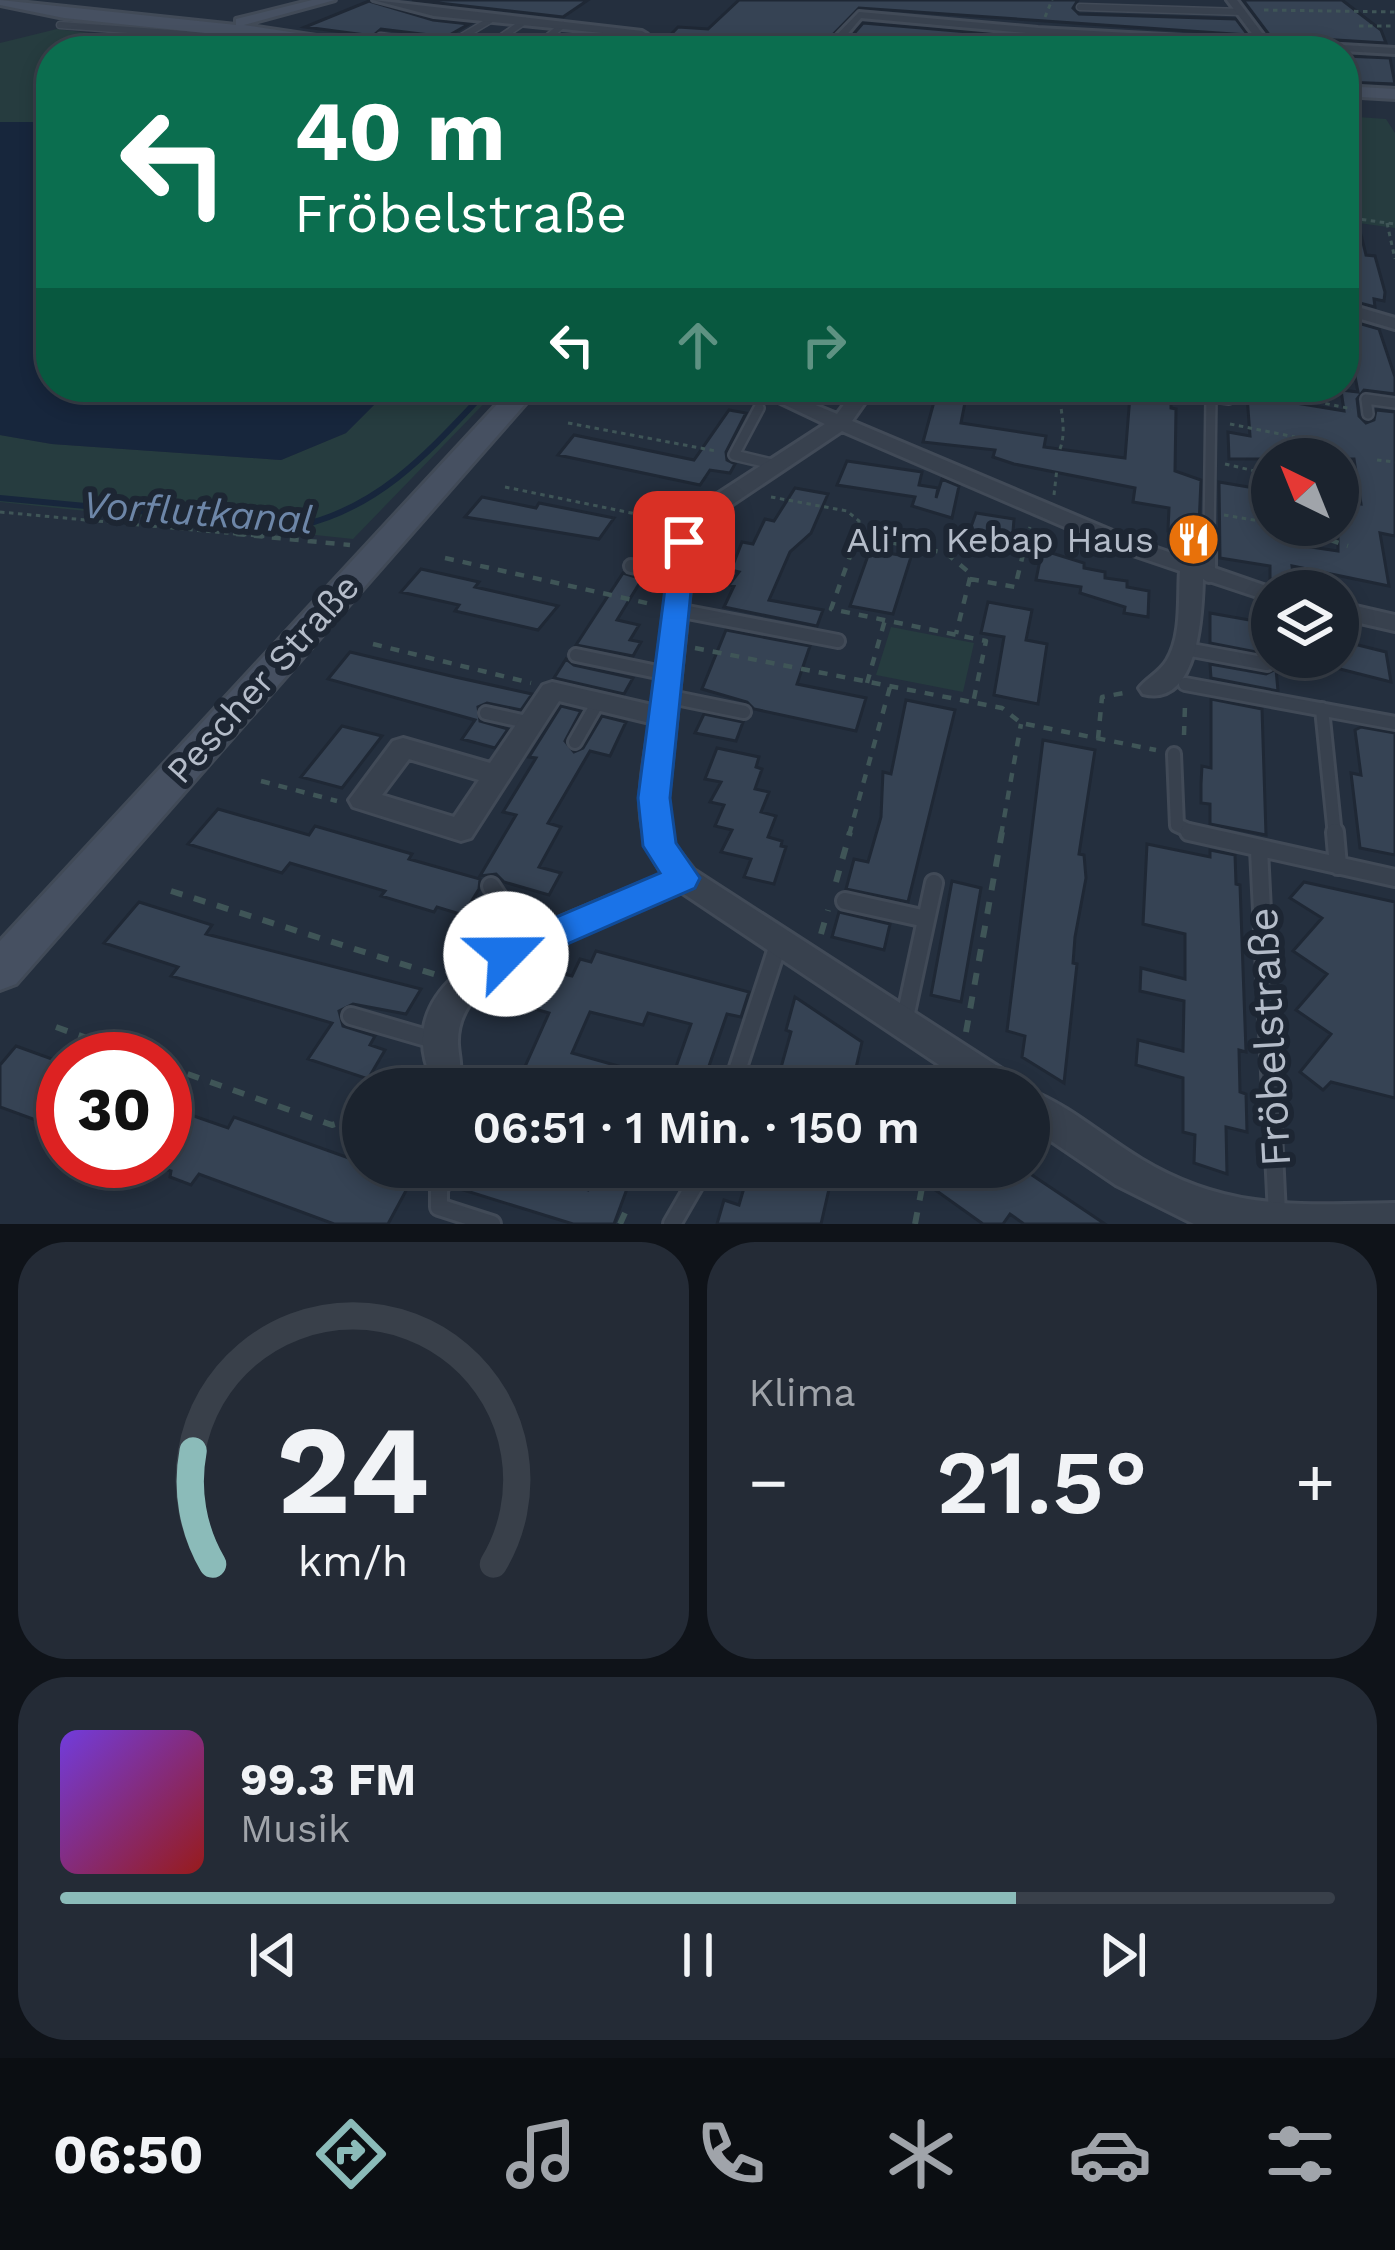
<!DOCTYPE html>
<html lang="de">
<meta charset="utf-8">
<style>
body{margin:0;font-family:"Work Sans",sans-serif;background:#242b36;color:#f1f3f6;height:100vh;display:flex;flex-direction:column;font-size:45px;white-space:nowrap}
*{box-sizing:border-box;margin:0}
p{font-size:39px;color:#a0a4aa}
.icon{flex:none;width:66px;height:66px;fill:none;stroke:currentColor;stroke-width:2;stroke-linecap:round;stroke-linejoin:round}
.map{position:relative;height:1224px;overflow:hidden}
.sheet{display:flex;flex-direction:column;gap:18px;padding:18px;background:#0f1319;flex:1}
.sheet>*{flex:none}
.banner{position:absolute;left:36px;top:36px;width:1323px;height:366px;border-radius:48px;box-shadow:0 6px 18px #0003,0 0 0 3px #39404a;background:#0b6e4f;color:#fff;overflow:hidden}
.needle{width:78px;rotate:317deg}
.fabs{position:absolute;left:1251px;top:438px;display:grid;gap:24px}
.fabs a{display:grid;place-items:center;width:108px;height:108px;border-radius:50%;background:#1b232e;box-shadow:0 6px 18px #0003,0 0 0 3px #39404a;font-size:60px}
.speed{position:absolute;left:36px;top:1032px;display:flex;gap:24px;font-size:60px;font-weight:700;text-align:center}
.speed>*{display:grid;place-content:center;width:156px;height:156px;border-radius:50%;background:#1b232e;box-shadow:0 6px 18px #0003,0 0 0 3px #39404a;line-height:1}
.speed .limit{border:18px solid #d22;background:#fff;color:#111}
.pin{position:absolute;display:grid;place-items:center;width:102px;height:102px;color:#fff;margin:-51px;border-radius:24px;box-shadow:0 6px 18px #0006}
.me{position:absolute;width:132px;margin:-66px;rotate:67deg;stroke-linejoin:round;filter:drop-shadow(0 0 9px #0008)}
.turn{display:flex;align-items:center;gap:42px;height:252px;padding:0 60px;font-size:54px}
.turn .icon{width:156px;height:156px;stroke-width:2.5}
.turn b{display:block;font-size:84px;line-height:102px}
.lanes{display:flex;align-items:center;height:114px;padding:0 60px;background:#0003;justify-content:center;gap:60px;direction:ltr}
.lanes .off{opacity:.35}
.big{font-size:90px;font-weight:600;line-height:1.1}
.sheet .tile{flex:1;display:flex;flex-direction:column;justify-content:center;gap:18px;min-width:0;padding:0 42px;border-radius:48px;background:#242b36}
.sheet .dial{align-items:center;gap:0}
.dial svg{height:312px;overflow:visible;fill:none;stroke:#39404a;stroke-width:7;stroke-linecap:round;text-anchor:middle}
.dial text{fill:#f1f3f6;stroke:none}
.song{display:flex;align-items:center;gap:36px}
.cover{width:144px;height:144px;border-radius:18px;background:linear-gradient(135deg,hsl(260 70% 55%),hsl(0 70% 35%))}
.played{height:12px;border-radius:6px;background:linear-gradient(90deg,#8bbbb9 75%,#39404a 75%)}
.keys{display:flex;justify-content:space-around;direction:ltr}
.heat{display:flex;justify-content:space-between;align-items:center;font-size:66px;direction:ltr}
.sheet .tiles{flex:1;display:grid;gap:18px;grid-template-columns:1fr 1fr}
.tile:last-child{grid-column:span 2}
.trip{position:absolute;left:342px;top:1068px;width:708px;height:120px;border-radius:60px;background:#1b232e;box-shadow:0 6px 18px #0003,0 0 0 3px #39404a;font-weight:600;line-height:120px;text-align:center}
.tab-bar{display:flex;height:192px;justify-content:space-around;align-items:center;background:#0b0e12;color:#a0a4aa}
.tab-bar .icon{width:84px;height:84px}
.tab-bar .on{color:#8bbbb9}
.tab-bar b{font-size:54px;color:#f1f3f6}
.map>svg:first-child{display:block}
</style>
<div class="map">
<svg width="1395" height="1224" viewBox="0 0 1395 1224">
<rect width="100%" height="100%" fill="#242f3e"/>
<path fill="#263c3f" d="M57,29L194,46L237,41L310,51H51V122H0V43Z
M1344,116L1386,119L1395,133V228L1344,221Z
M392,387H500L353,539L0,502V435L52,444L281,460L346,433Z
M891,627L974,643L963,692L876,675Z"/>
<path fill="#17263c" d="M0,122H51V387H392L346,433L281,460L52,444L0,435Z"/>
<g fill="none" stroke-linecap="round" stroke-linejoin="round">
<path stroke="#17263c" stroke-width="6" d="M0,498L299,526C383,507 433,447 490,387"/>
</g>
<path fill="#364354" stroke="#1f2835" stroke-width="3" fill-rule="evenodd" d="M412,0H588L563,17Z
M739,0H1078L1073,8L1079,14L1236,19L1248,35L859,8L817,51L732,39L722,51L658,48L678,27L708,29Z
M1243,0H1342L1381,30L1386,43L1270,36Z
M369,1L433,20L469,24L446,37L381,29L373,36L305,27Z
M863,23L1038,38L1156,45H1128L1133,51H1042L1040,47H1023L839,51Z
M1344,56L1390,58L1395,84L1344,82Z
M1352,198L1366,255L1375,256L1385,292L1384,301L1374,299L1375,307L1344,299V199Z
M1344,319L1379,329L1395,377V394L1364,390L1357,399L1359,416L1366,423L1374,420L1376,410L1395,412V536L1380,533L1389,586L1292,566L1294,583L1270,579V566L1220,558L1219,482L1272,491V528L1290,531V544L1338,551V501L1361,504L1354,459H1229L1228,432L1250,436L1247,395L1344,411L1341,390L1358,392Z
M938,387H968L961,423L1046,436L1044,447L1125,458L1130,396L1171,402V408L1176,409L1175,471L1201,480L1198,548L1182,545V533L1168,531L1169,508L1133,502L1135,488L1014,464L993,457L995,450L923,442Z
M729,410L746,413L726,452L727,460L735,464L730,473L710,470L700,485L558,455L574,435L694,460Z
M847,461L922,472L919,485L938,488L936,498L942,479L959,486L952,518L912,506L915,497L837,485Z
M795,488L828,494L811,533L790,552L769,600L823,610L817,626L724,607L734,586L729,585L739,572L731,570L742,542L753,544L765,519L774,521Z
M482,497L536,508L539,503L614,518L599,539L465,517Z
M976,513L1014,519L1012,543L967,538Z
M870,550L911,557L893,614L850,606Z
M1042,550L1084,563V568L1105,572V578L1127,581V587L1149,591L1148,617L1124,613L1125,607L1080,593L1081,587L1036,580Z
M421,569L479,582L475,587L558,606L538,630L455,611L459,605L401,592Z
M623,573L642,579L617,620L639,625L630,640L641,642L633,656L576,645Z
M988,602L1032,610L1026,640L1047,644L1038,704L994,695L1004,637L981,633Z
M1210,613L1272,624V655L1210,643Z
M726,630L810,646L797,684L866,698L856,731L754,709L747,702L702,689Z
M1338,640L1386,652L1391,682L1340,669Z
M350,652L455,677L532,694L521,710L487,703L478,707L480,721L508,729L495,748L462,739L475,720L328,679Z
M566,659L574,665L633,678L624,694L554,678Z
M1210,664L1266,674L1276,669L1278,691L1211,678Z
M1211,699L1262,709L1266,835L1210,824V804L1201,803V784L1202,766L1211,768Z
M906,700L955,710L908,902L846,889L854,859L868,862L881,817L883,772L891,774Z
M561,706L581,711L565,741L574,752L583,748L602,716L626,722L610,756L590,751L548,823L561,827L539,867L561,873L549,895L504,882L496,874L480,876L516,815L503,812L536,758L529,757Z
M704,714L743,722L736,741L695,733Z
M342,726L382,736L342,788L301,777Z
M1361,727L1395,733V855L1360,848L1351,773L1361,775L1355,730Z
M1043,740L1095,750L1079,854L1084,855L1086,878L1075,937L1073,963L1077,964L1064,1083L1022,1057L1025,1036L1007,1031Z
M717,748L759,757L756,767L762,769L755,789L769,792L761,812L776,816L768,837L782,841L781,846L786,847L774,884L744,877L751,859L721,852L732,830L715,826L724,805L710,802L721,782L705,779Z
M218,809L309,835L315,826L412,854L409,859L480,879L479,889L463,915L437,907L434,912L381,896L385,891L290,863L282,873L188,844Z
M1147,844L1210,857V850L1235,855L1236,884L1240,885L1246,1052L1239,1050L1240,1092L1246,1094L1247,1132L1226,1127L1227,1174L1194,1163L1195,1135L1183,1132V1078L1136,1065L1138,1040L1183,1051L1184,1001L1140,991L1141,968L1185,979V934L1143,924Z
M952,881L981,888L961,1002L931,995Z
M1304,882L1395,902V1098L1331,1082L1323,1090L1300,1072L1331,1034L1296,1010L1327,974L1293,951L1322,918L1290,898Z
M139,902L212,925L206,934L421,989L406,1014L353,1004L339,1011L343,1026L375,1036L370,1045L385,1050L368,1079L308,1059L332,1023L171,976L178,967L104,943Z
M839,912L890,924L884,950L832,937Z
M596,951L749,992L741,1017L727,1014L701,1089H588L573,1085L571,1089H515L549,1013L518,1004L532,976L547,980L551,971L572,976L580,959L591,962ZM590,1012L643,1025L648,1013L691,1024L671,1081L572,1053Z
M795,997L862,1042L851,1089H775L791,1032L786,1030Z
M16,1046L63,1063V1130L0,1107V1065Z
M165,1106L228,1128L234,1117L363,1163V1167H394L415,1174L388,1224H334L199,1174L191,1185L170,1177L171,1171L165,1169Z
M466,1167H541L538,1174L588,1190L597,1167H635L614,1224H573L457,1188Z
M750,1167H834L821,1224H717L724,1200L739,1205Z
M946,1167H1020L1105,1224H1024L1010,1214L1003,1224H983L934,1189Z"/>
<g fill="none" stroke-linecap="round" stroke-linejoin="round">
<defs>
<path id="lane-far3" d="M1080,7L1242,12
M60,25L198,35L222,27
M380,36L448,45L492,19
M470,37L461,44L490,45L525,21
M531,50L563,25"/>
<path id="lane-far2" d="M1141,387L1229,399
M759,408L734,455L776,465
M1368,414L1366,399L1395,403
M1209,537L1211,397"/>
<path id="lane-far1" d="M631,566L678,576
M1209,576V534
M677,610L838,641
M1186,649L1267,664
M576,655L667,674
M1185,684L1395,723
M666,696L744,712
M1322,709L1335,835
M486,713L531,723
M575,742L598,702
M1174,754L1177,825L1199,835"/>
<path id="lane" d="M1189,832L1395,878
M1335,832L1338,866
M1259,850L1277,1214
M491,886L530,945
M845,901L926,919
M351,1016L437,1041
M904,1022L934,883
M731,1089L779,942
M449,1167L439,1190V1207L492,1224
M672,1224L705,1167"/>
<path id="street" d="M373,0L642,31L647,34L642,37L434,16Z
M1227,0H1237L1268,41L1395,48V54L1273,47V51H1265L1262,47L1038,34L861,18L833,51H821L859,12L1038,28L1257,40Z
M1344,303L1395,318V329L1344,314Z
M747,387H772L837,414L857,387H876L852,421L1134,540L1281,591H1272V602L1203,579C1202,612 1199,708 1143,694L1139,688C1147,678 1160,672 1167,660C1182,635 1178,599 1180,571L1118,550L842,431L727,508L695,543L668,798L673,843L694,870L1016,1078L1021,1089H975L681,892L517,963C487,984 456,1005 458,1045C459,1059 463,1068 457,1082L445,1087L433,1082C389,986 499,943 567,914C599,901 631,887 663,874C628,826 642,778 650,723L559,701L471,838L461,841L353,807L349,800L393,741L403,738L490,763L543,685L552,682L652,705L673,542L711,498L825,424ZM409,759L479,780L454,817L382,795Z
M1338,602L1395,615V631L1338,618Z
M1029,1090C1069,1105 1104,1137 1141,1159C1227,1211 1298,1205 1395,1203V1224H1194L1116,1185L1029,1126Z"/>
<path id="secondary" d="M0,0L236,25V19L312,0H335L244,25L416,51H373L64,18L0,5Z
M1344,86L1395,89V99L1344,96Z
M513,387H540L16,984L0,990V941Z"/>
</defs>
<use href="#lane-far3" stroke="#414a57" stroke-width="9"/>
<use href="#lane-far2" stroke="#414a57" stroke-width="14"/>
<use href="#lane-far1" stroke="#414a57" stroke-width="18"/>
<use href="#lane" stroke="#414a57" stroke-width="22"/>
<use href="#street" stroke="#414a57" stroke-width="6"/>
<use href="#secondary" stroke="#414a57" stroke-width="6"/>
<path stroke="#3f5557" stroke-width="3" stroke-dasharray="4.5 4.5" stroke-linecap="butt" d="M1264,10L1395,12
M1045,17L1052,0
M1359,26H1395
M1344,217L1395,224
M1387,223L1395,259
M1246,387L1352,409
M568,423L716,451
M1230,424L1295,437
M1060,449C1068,426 1058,411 1061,387
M1377,460L1395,462
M1225,464L1272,475
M505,487L675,522
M1054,495L1057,468
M771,497L847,511L859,521L858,537
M0,512L268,537
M1224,515L1272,523
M1286,525L1322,537
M858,536L865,537
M1027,537L1030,527"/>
<path stroke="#3f5557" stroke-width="4.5" stroke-dasharray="9 9" stroke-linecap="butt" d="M236,534L350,545
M858,534L831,609L986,641L973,703
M1313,534L1348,546
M858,536L946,553L971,574L956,634
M445,558L651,604
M970,579L1015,587L1028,534
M373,644L531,683
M695,648L1002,708L1021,723L1156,750
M867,683L885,620
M1184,735L1185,705
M1098,739L1102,697L1129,692
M261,781L337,801
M849,835L890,687
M1001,835L1021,724"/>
<path stroke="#3f5557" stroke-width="6" stroke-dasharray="12 12" stroke-linecap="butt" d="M836,882L850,832
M171,891L440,976
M821,934L828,910
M56,1027L145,1059
M966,1032L1002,832
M165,1066L332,1125L363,1116
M620,1224L625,1213
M915,1224L926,1167"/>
<use href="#lane-far3" stroke="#38414e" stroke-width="6"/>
<use href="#lane-far2" stroke="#38414e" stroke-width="9"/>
<use href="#lane-far1" stroke="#38414e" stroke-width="12"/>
<use href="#lane" stroke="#38414e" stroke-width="16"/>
<use href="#street" fill="#38414e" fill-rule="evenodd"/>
<use href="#secondary" fill="#465061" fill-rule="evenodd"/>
</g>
<path fill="#1a73e8" stroke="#114b97" stroke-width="3" d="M684,535L696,542L670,798L676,843L700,878L695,888L519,965L506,969L493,965L488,954L493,944L660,873L643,846L638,798L671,542Z"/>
<defs>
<symbol id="restaurant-disc" viewBox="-11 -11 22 22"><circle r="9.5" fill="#e8710a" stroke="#1d2633"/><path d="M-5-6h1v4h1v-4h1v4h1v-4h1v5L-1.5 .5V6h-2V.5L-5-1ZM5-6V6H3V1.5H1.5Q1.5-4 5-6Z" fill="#fff"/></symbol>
</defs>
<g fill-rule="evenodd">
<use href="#restaurant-disc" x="1164" y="510" width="59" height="59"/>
</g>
<g text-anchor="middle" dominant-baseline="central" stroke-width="12" stroke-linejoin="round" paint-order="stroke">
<g font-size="36" fill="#b4bcc9" stroke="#1d2633" text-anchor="end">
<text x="1154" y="540">Ali'm Kebap Haus</text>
</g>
<g font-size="36" fill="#b4bcc9" stroke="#1d2633">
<text transform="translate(263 679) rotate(-48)">Pescher Straße</text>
</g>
<g font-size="39" font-style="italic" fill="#6d86a8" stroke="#1d2633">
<text transform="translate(198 512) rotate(4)">Vorflutkanal</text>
</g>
<g font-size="42" fill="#b4bcc9" stroke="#1d2633">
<text transform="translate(1269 1037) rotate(-93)">Fröbelstraße</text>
</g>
</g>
</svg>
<div class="fabs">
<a><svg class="needle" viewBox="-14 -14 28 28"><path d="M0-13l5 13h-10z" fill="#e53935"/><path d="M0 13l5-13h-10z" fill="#a0a4aa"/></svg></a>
<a><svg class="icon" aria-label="layers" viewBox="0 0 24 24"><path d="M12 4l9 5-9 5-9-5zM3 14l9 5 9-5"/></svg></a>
</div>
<div class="speed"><div class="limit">30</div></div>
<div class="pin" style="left:684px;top:542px;background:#d93025"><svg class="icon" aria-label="arrive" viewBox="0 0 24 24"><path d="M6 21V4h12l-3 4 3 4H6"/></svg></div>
<svg class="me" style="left:506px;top:954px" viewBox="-20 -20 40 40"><circle r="19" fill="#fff"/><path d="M0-13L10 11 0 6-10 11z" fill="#1a73e8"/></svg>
<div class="trip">06:51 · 1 Min. · 150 m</div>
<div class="banner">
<div class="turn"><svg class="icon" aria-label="left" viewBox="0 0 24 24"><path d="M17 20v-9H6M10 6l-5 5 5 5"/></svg><div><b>40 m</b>Fröbelstraße</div></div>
<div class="lanes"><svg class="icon" aria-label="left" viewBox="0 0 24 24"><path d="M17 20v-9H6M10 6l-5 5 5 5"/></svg><svg class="icon off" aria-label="ahead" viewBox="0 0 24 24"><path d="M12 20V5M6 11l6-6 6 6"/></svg><svg class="icon off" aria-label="right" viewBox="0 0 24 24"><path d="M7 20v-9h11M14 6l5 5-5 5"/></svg></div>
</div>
</div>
<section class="sheet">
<div class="tiles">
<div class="tile dial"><svg viewBox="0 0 100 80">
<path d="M14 69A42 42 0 1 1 86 69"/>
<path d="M14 69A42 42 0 0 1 9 40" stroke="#8bbbb9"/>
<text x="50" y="56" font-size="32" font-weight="700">24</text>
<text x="50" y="72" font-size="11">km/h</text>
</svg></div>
<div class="tile"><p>Klima</p>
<div class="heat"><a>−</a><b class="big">21.5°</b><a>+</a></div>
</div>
<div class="tile">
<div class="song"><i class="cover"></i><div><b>99.3 FM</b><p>Musik</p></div></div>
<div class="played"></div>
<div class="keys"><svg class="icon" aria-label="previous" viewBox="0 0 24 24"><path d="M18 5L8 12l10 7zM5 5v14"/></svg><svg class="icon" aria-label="pause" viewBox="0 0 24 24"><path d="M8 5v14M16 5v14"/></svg><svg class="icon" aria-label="next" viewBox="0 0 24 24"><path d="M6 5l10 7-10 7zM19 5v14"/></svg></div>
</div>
</div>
</section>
<nav class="tab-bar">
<b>06:50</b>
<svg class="icon on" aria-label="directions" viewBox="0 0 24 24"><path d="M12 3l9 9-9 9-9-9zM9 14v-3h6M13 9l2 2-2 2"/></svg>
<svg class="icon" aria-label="music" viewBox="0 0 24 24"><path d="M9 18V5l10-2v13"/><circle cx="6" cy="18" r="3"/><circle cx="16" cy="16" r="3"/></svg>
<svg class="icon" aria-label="phone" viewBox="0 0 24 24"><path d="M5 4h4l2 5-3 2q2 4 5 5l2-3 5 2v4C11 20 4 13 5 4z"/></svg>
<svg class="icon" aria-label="climate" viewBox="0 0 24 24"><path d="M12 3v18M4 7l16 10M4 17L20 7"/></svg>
<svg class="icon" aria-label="car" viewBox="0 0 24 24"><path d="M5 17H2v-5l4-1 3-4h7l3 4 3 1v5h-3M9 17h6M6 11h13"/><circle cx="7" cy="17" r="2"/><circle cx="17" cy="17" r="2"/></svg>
<svg class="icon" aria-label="filters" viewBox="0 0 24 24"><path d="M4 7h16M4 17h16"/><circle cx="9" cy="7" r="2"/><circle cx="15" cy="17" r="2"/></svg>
</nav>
